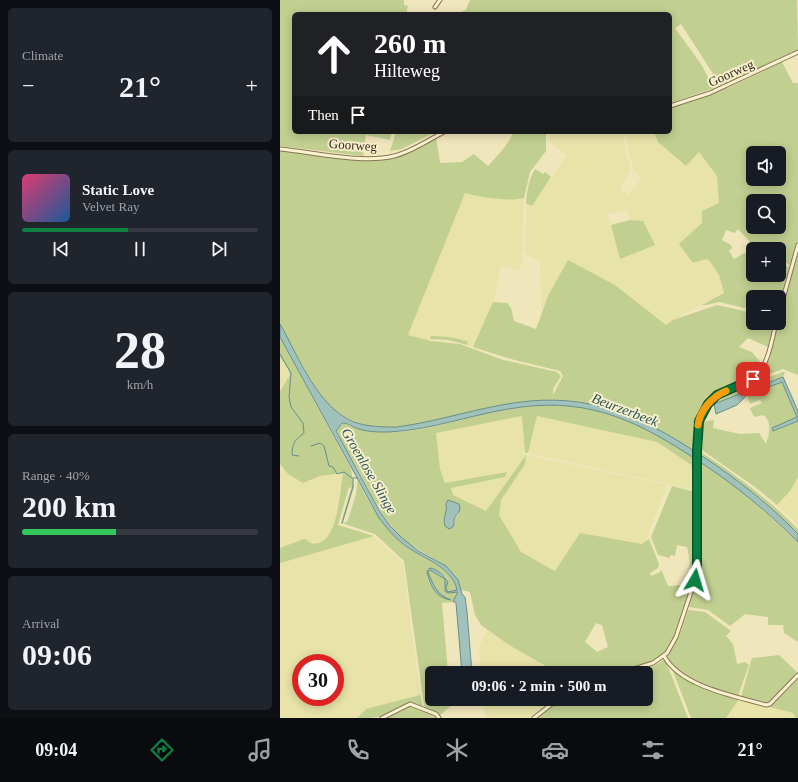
<!DOCTYPE html>
<meta charset="utf-8">
<style>
body{margin:0;font-family:Georgia,serif;background:#20242c;color:#f1f3f6;height:100vh;display:flex;flex-direction:column;font-size:15px;white-space:nowrap}
*{box-sizing:border-box;margin:0}
p{font-size:13px;color:#9ea1a6}
.icon{flex:none;width:22px;height:22px;fill:none;stroke:currentColor;stroke-width:2;stroke-linecap:round;stroke-linejoin:round}
.map{position:relative;flex:1;overflow:hidden}
.drawer{display:flex;flex-direction:column;gap:8px;padding:8px;background:#0d0f14;width:280px}
.drawer>*{flex:none}
.banner{position:absolute;left:12px;top:12px;width:380px;height:122px;border-radius:6px;box-shadow:0 2px 10px #0003;background:#202124;color:#fff;overflow:hidden}
.fabs{position:absolute;left:466px;top:146px;display:grid;gap:8px}
.fabs a{display:grid;place-items:center;width:40px;height:40px;border-radius:6px;background:#171b24;box-shadow:0 2px 10px #0003;font-size:20px}
.speed{position:absolute;left:12px;top:654px;display:flex;gap:8px;font-size:20px;font-weight:700;text-align:center}
.speed>*{display:grid;place-content:center;width:52px;height:52px;border-radius:50%;background:#171b24;box-shadow:0 2px 10px #0003;line-height:1}
.speed .limit{border:6px solid #d22;background:#fff;color:#111}
.pin{position:absolute;display:grid;place-items:center;width:34px;height:34px;color:#fff;margin:-17px;border-radius:8px;box-shadow:0 2px 6px #0006}
.me{position:absolute;width:44px;margin:-22px;rotate:7deg;stroke-linejoin:round;filter:drop-shadow(0 0 3px #0008)}
.turn{display:flex;align-items:center;gap:14px;height:84px;padding:0 16px;font-size:18px}
.turn .icon{width:52px;height:52px;stroke-width:2.5}
.turn b{display:block;font-size:28px;line-height:34px}
.then{display:flex;align-items:center;height:38px;padding:0 16px;background:#0003;gap:8px;font-size:15px}
.big{font-size:30px;font-weight:600;line-height:1.1}
.drawer .card{flex:1;display:flex;flex-direction:column;justify-content:center;gap:6px;min-width:0;padding:0 14px;border-radius:6px;background:#20242c}
.drawer .dial{align-items:center;gap:0}
.dial b{font-size:52px;line-height:1}
.song{display:flex;align-items:center;gap:12px}
.cover{width:48px;height:48px;border-radius:6px;background:linear-gradient(135deg,hsl(340 70% 55%),hsl(210 70% 35%))}
.played{height:4px;border-radius:2px;background:linear-gradient(90deg,#0b8043 45%,#363941 45%)}
.keys{display:flex;justify-content:space-around;direction:ltr}
.heat{display:flex;justify-content:space-between;align-items:center;font-size:22px;direction:ltr}
.charge{height:6px;border-radius:3px;background:linear-gradient(90deg,#34c759 40%,#363941 0)}
.trip{position:absolute;left:145px;top:666px;width:228px;height:40px;border-radius:6px;background:#171b24;box-shadow:0 2px 10px #0003;font-weight:600;line-height:40px;text-align:center}
.dock{display:flex;height:64px;justify-content:space-around;align-items:center;background:#090b0e;color:#9ea1a6}
.dock .icon{width:28px;height:28px}
.dock .active{color:#0b8043}
.dock b{font-size:18px;color:#f1f3f6}
main{display:flex;flex:1;min-height:0}
.map>svg:first-child{display:block}
</style>
<main>
<section class="drawer">
<div class="card"><p>Climate</p>
<div class="heat"><a>−</a><b class="big">21°</b><a>+</a></div>
</div>
<div class="card">
<div class="song"><i class="cover"></i><div><b>Static Love</b><p>Velvet Ray</p></div></div>
<div class="played"></div>
<div class="keys"><svg class="icon" aria-label="previous" viewBox="0 0 24 24"><path d="M18 5L8 12l10 7zM5 5v14"/></svg><svg class="icon" aria-label="pause" viewBox="0 0 24 24"><path d="M8 5v14M16 5v14"/></svg><svg class="icon" aria-label="next" viewBox="0 0 24 24"><path d="M6 5l10 7-10 7zM19 5v14"/></svg></div>
</div>
<div class="card dial"><b>28</b><p>km/h</p></div>
<div class="card"><p>Range · 40%</p><b class="big">200 km</b><div class="charge"></div></div>
<div class="card"><p>Arrival</p><b class="big">09:06</b></div>
</section>
<div class="map">
<svg width="518" height="718" viewBox="0 0 518 718">
<rect width="100%" height="100%" fill="#f0e6bc"/>
<path fill="#e7e3a9" fill-rule="evenodd" d="M269,132H343L346,153L351,169L340,188L348,195L362,178L353,170L345,132H374L378,142L406,166L419,152L437,176L439,204L422,211V223L405,254L413,263L421,259L429,260L439,275L444,293L400,316L401,318L386,325L335,285L288,260L268,296L263,309L261,308L260,260L247,255L245,252L246,215V203L252,205L287,156L270,142ZM347,210L350,220H359L331,225L326,214Z
M185,193L238,200L244,198L242,263L239,271L221,266L214,301L193,347L188,345L187,341L177,339L151,336L150,341L128,335Z
M0,357L8,369L10,375L0,391Z
M242,416L246,455L388,485L368,533L367,542L362,544L300,533L276,571L241,552L219,515L218,511L221,500L245,464V456L206,511L172,495L171,488L225,477L165,483L160,469L155,433Z
M257,416L377,442L416,468L415,490L248,453Z
M0,464L8,474L30,481L40,476L57,475L63,473L57,517L49,535L42,542L30,543L28,540L0,548Z
M518,477V525L497,505L510,491Z
M94,536L123,563L140,695L84,710L77,718H0V563ZM21,663H55V697H21Z
M207,630L249,657L269,669L266,673H200L199,647Z
M202,699H263L268,704L252,718H206Z
M459,699L513,713L516,718H446Z"/>
<path fill="#c1cf90" fill-rule="evenodd" d="M0,0H124V5L128,6L126,14H14V132H112L110,140L86,135L83,156L0,146Z
M190,0H517L518,49L441,86L401,24L395,28L421,64L434,88L390,103V14H175L186,10Z
M502,62L513,83H518V242L510,265L499,260V249L472,248L470,242L458,229L455,233L446,230L442,240L451,245L452,248L449,251L454,259L470,250L473,251V275H499V262L509,267L499,305V297H473V310L439,302L427,305H422L444,293L439,275L429,260C422,258 417,264 412,262L399,244L422,223V211L439,203L437,176L419,152L406,166L378,142L374,132H390V106L450,87ZM473,153H499V179H473ZM473,201H499V227H473Z
M116,132H155L122,149L110,151Z
M233,132H266V151L250,172L244,198C231,202 198,197 185,193L128,335L151,341L180,344L223,360L277,372L281,376L273,389V395L283,376L280,371L231,359L193,347L213,302L227,303L231,308L234,321L256,329L268,296L288,260L335,285L386,325L393,320L437,305L473,313V323H489L493,327L488,347L468,338L459,347L472,352L482,364C478,375 470,379 459,383C422,401 415,410 415,452C374,426 332,402 282,400C257,399 232,403 207,408C167,417 108,439 69,419C47,408 35,388 24,368C17,354 5,339 0,325C0,315 0,293 0,282C0,238 0,194 0,150C26,153 95,166 117,157L156,137L160,163L182,162L194,154L208,166C214,160 232,140 233,132Z
M255,169L263,174L265,172L271,177L252,206L246,203C247,191 249,179 255,169Z
M350,220L363,221L375,245L340,259L331,225Z
M518,250V375L503,369L479,378H477L487,361Z
M151,336L169,337L187,341L188,345L168,340L150,339Z
M0,337L71,469L74,487L63,523L67,522C71,509 78,494 77,480C92,507 106,535 134,552C150,562 172,569 177,590L168,592L166,588L168,582L166,577L153,568L148,570C144,584 158,596 170,600C168,599 164,598 161,596C154,589 151,581 148,572L151,570L165,579V591L170,593L176,591L178,594L173,600L176,602L162,603L168,673H152V699H179L158,717L145,708L143,698L124,561L95,534L61,523L71,488L69,487L58,525L94,536L0,563V548L24,539C28,539 28,542 31,543C58,550 60,489 63,473L40,476L23,483L8,474L0,464V391L10,375L8,369L0,357Z
M503,372H505L503,377L434,404L433,402C452,384 480,381 503,372Z
M502,382L517,418L492,428L494,431L518,421V477L510,491L497,505L475,487L419,448L420,422L434,420L433,428L460,434L479,433L486,444C489,434 493,422 483,415L474,417L470,408L482,403L480,400L470,404L467,395Z
M277,405C330,408 373,430 416,459V468L377,442L257,416L248,453L245,452L242,416L156,433L160,469L165,483L227,472L225,477L171,488L173,495L206,511L246,455L245,464L221,500L219,515L241,552L275,571L300,533L362,544L369,539L379,564L378,568L370,573L371,576L380,572L381,569L388,586L402,585V588H408L411,573L414,574C410,594 398,639 385,654C361,679 298,673 266,673L269,668L229,645L201,625L195,615L190,592L181,590C171,558 142,558 121,537C102,519 92,495 80,473C72,458 62,444 56,429L64,423C110,445 167,422 213,412C235,408 256,405 277,405ZM175,502L179,504V514L175,519L174,525L164,520L167,508L166,504ZM316,623L322,625L328,647L317,652L305,642Z
M419,451C454,473 488,499 518,529V534L481,499L419,455Z
M419,461L463,492L518,542V642L504,633L503,625H488V617L465,614L450,626L428,610L409,607L418,564Z
M392,486L415,492L414,570L409,569L410,562L407,547L397,545L395,556L390,555V558L378,555L371,537Z
M408,610L425,612L451,631L446,636L453,644L457,664L465,662L469,665L458,696C439,689 394,677 387,657L399,636Z
M499,655L517,672L491,702H484L461,697L472,658Z
M385,659L408,718H257L280,699H366V673H351L374,666Z
M391,666L416,686L459,699L446,718H411Z
M518,676V718H516L513,713L490,707Z
M140,695L143,707C125,698 115,711 99,717C93,718 84,718 77,718L86,709Z
M130,705L150,713L156,718H103Z"/>
<path fill="#a1c1bb" stroke="#688f89" d="M0,324C19,357 37,407 74,422C88,427 103,427 117,427C162,421 205,405 250,401C319,395 367,420 422,456C457,479 489,504 518,534V542C487,511 454,484 417,460C361,423 312,398 242,407C198,412 154,430 109,432C99,432 88,432 79,429C73,427 68,423 62,423L56,431L100,512L110,526L121,537L138,551L166,566L178,580L182,594L185,597L187,612L192,673H182L176,603L173,601L178,592L168,593L165,591V579L150,570L148,572C153,585 157,595 171,600C156,598 149,585 147,571L150,568C158,569 164,576 168,582L166,588L168,592L177,590C172,565 139,558 122,543C113,536 106,527 99,518L0,337Z
M503,377L518,411V421L493,431L492,428L517,417L502,382L467,395L457,405L436,414L434,404Z
M168,500L179,504C182,513 176,513 174,520C174,523 174,525 173,527L169,529L165,526C162,518 168,511 166,504Z"/>
<g fill="none" stroke-linecap="round" stroke-linejoin="round">
<path stroke="#688f89" stroke-width="1" d="M0,354L11,373L9,397L11,407L23,423L24,433C15,440 12,443 12,455L19,456
M31,446L40,443L44,446L49,466L53,467L57,474L64,472L72,478H77
M62,523L73,487V479"/>
<defs>
<path id="minor" d="M155,7L160,0
M390,106L430,93L518,52
M0,149C33,152 83,164 114,156C131,152 148,140 164,132
M499,313L518,245
M384,656C401,687 455,696 486,705L490,704L518,675
M341,673L373,663L387,653L396,637L415,580L417,566V451L419,421C429,398 440,394 462,384C467,382 473,380 477,375C489,362 492,339 496,323
M102,718L130,704L156,714L159,718
M254,718L278,699"/>
</defs>
<use href="#minor" stroke="#897655" stroke-width="5"/>
<use href="#minor" stroke="#fbf2d0" stroke-width="3"/>
</g>
<g fill="none" stroke-linecap="round" stroke-linejoin="round">
<defs>
<path id="route" d="M415,580L417,566V451L419,421L428,404L437,395L473,379"/>
</defs>
<use href="#route" stroke="#07532c" stroke-width="10"/>
<use href="#route" stroke="#0b8043" stroke-width="7"/>
<path stroke="#f59e0b" stroke-width="7" d="M418,425C420,410 432,397 446,391"/>
</g>
<g text-anchor="middle" dominant-baseline="central" stroke-width="4" stroke-linejoin="round" paint-order="stroke">
<g font-size="13" fill="#372b1b" stroke="#f7efcc">
<text transform="translate(451 73) rotate(-24)">Goorweg</text>
<text transform="translate(73 145) rotate(4)">Goorweg</text>
</g>
<g font-size="14" font-style="italic" fill="#295758" stroke="#f7efcc">
<text transform="translate(345 410) rotate(21)">Beurzerbeek</text>
<text transform="translate(89 471) rotate(60)">Groenlose Slinge</text>
</g>
</g>
</svg>
<div class="fabs">
<a><svg class="icon" aria-label="sound" viewBox="0 0 24 24"><path d="M4 9h4l5-4v14l-5-4H4zM17 9q2 3 0 6"/></svg></a>
<a><svg class="icon" aria-label="search" viewBox="0 0 24 24"><circle cx="10" cy="10" r="6"/><path d="M15 15l6 6"/></svg></a>
<a>+</a>
<a>−</a>
</div>
<div class="speed"><div class="limit">30</div></div>
<div class="pin" style="left:473px;top:379px;background:#d93025"><svg class="icon" aria-label="arrive" viewBox="0 0 24 24"><path d="M6 21V4h12l-3 4 3 4H6"/></svg></div>
<svg class="me" style="left:415px;top:580px" viewBox="-20 -20 40 40"><path d="M0-17L14 15 0 8-14 15z" fill="#0b8043" stroke="#fff" stroke-width="4"/></svg>
<div class="trip">09:06 · 2 min · 500 m</div>
<div class="banner">
<div class="turn"><svg class="icon" aria-label="ahead" viewBox="0 0 24 24"><path d="M12 20V5M6 11l6-6 6 6"/></svg><div><b>260 m</b>Hilteweg</div></div>
<div class="then">Then<svg class="icon" aria-label="arrive" viewBox="0 0 24 24"><path d="M6 21V4h12l-3 4 3 4H6"/></svg></div>
</div>
</div>
</main>
<nav class="dock">
<b>09:04</b>
<svg class="icon active" aria-label="directions" viewBox="0 0 24 24"><path d="M12 3l9 9-9 9-9-9zM9 14v-3h6M13 9l2 2-2 2"/></svg>
<svg class="icon" aria-label="music" viewBox="0 0 24 24"><path d="M9 18V5l10-2v13"/><circle cx="6" cy="18" r="3"/><circle cx="16" cy="16" r="3"/></svg>
<svg class="icon" aria-label="phone" viewBox="0 0 24 24"><path d="M5 4h4l2 5-3 2q2 4 5 5l2-3 5 2v4C11 20 4 13 5 4z"/></svg>
<svg class="icon" aria-label="climate" viewBox="0 0 24 24"><path d="M12 3v18M4 7l16 10M4 17L20 7"/></svg>
<svg class="icon" aria-label="car" viewBox="0 0 24 24"><path d="M5 17H2v-5l4-1 3-4h7l3 4 3 1v5h-3M9 17h6M6 11h13"/><circle cx="7" cy="17" r="2"/><circle cx="17" cy="17" r="2"/></svg>
<svg class="icon" aria-label="filters" viewBox="0 0 24 24"><path d="M4 7h16M4 17h16"/><circle cx="9" cy="7" r="2"/><circle cx="15" cy="17" r="2"/></svg>
<b>21°</b>
</nav>
